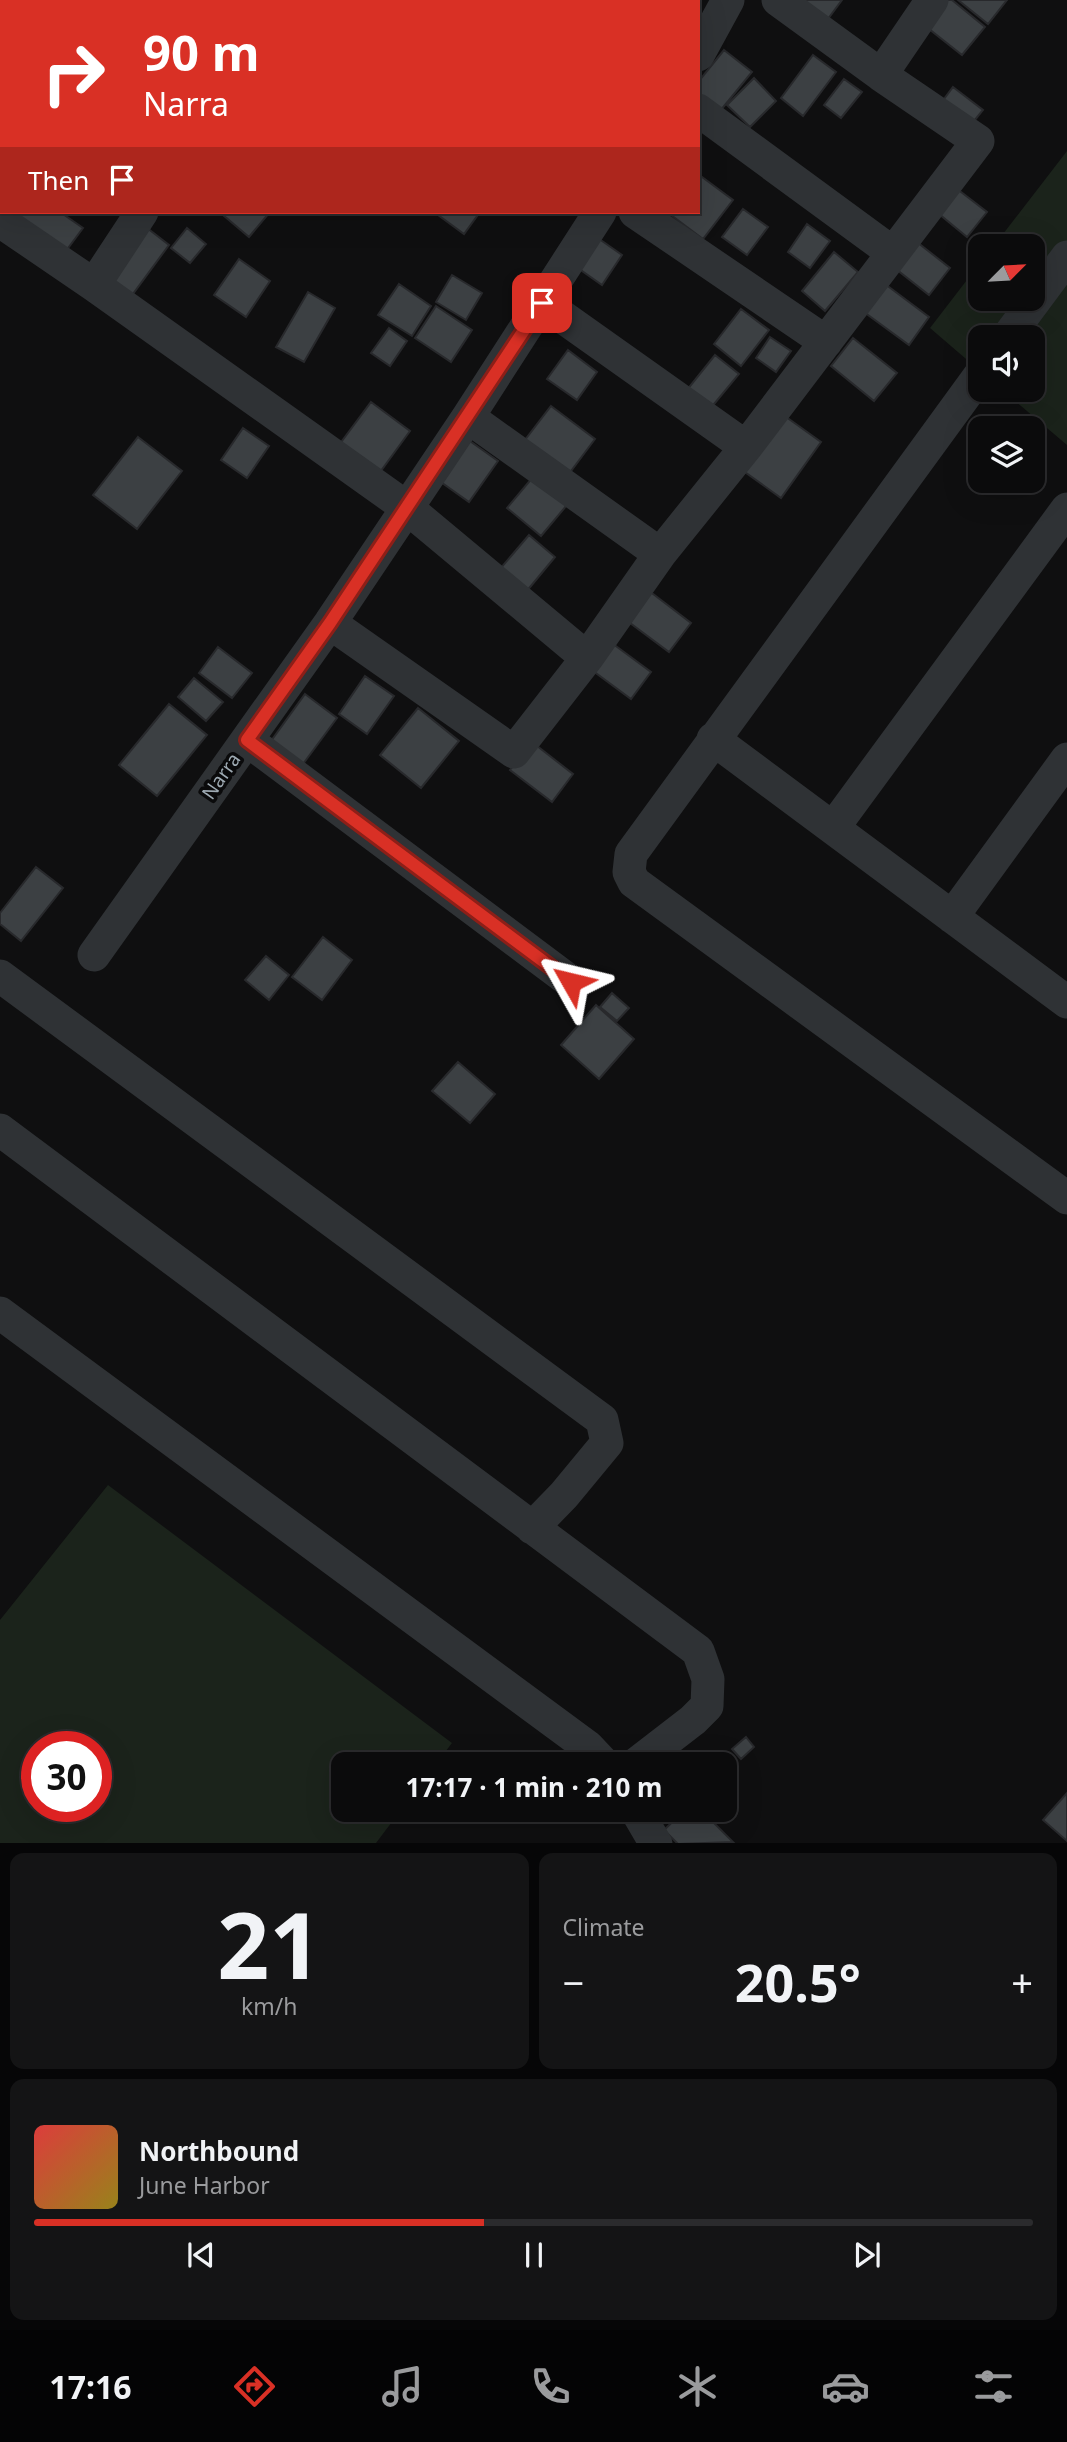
<!DOCTYPE html>
<meta charset="utf-8">
<style>
body{margin:0;font-family:"Noto Sans",sans-serif;background:#141415;color:#f1f3f6;height:100vh;display:flex;flex-direction:column;font-size:26px;white-space:nowrap}
*{box-sizing:border-box;margin:0}
p{font-size:23px;color:#9a9b9d}
.icon{flex:none;width:38px;height:38px;fill:none;stroke:currentColor;stroke-width:2;stroke-linecap:round;stroke-linejoin:round}
.map{position:relative;height:1843px;overflow:hidden}
.panel{display:flex;flex-direction:column;gap:10px;padding:10px;background:#060607;flex:1}
.panel>*{flex:none}
.guide{position:absolute;left:0px;top:0px;width:700px;height:214px;box-shadow:0 7px 28px #0002,0 0 0 2px #2b2b2d;background:#d93025;color:#fff;overflow:hidden}
.needle{width:46px;rotate:66deg}
.controls{position:absolute;left:968px;top:234px;display:grid;gap:14px}
.controls a{display:grid;place-items:center;width:77px;height:77px;border-radius:14px;background:#0b0b0c;box-shadow:0 7px 28px #0002,0 0 0 2px #2b2b2d;font-size:35px}
.speed{position:absolute;left:21px;top:1731px;display:flex;gap:14px;font-size:35px;font-weight:700;text-align:center}
.speed>*{display:grid;place-content:center;width:91px;height:91px;border-radius:50%;background:#0b0b0c;box-shadow:0 7px 28px #0002,0 0 0 2px #2b2b2d;line-height:1}
.speed .limit{border:10px solid #d22;background:#fff;color:#111}
.pin{position:absolute;display:grid;place-items:center;width:60px;height:60px;color:#fff;margin:-30px;border-radius:14px;box-shadow:0 4px 10px #0006}
.me{position:absolute;width:77px;margin:-38px;rotate:307deg;stroke-linejoin:round;filter:drop-shadow(0 0 5px #0008)}
.turn{display:flex;align-items:center;gap:24px;height:147px;padding:0 28px;font-size:32px}
.turn .icon{width:91px;height:91px;stroke-width:2.5}
.turn b{display:block;font-size:49px;line-height:60px}
.then{display:flex;align-items:center;height:66px;padding:0 28px;background:#0003;gap:14px;font-size:26px}
.big{font-size:52px;font-weight:700;line-height:1.1}
.panel .tile{flex:1;display:flex;flex-direction:column;justify-content:center;gap:10px;min-width:0;padding:0 24px;border-radius:14px;background:#141415}
.panel .dial{align-items:center;gap:0}
.dial b{font-size:91px;line-height:1}
.song{display:flex;align-items:center;gap:21px}
.cover{width:84px;height:84px;border-radius:10px;background:linear-gradient(135deg,hsl(0 70% 55%),hsl(50 70% 35%))}
.played{height:7px;border-radius:4px;background:linear-gradient(90deg,#d93025 45%,#2b2b2d 45%)}
.keys{display:flex;justify-content:space-around;direction:ltr}
.heat{display:flex;justify-content:space-between;align-items:center;font-size:38px;direction:ltr}
.panel .tiles{flex:1;display:grid;gap:10px;grid-template-columns:1fr 1fr}
.tile:last-child{grid-column:span 2}
.trip{position:absolute;left:331px;top:1752px;width:406px;height:70px;border-radius:14px;background:#0b0b0c;box-shadow:0 7px 28px #0002,0 0 0 2px #2b2b2d;font-weight:700;line-height:70px;text-align:center}
.menu{display:flex;height:112px;justify-content:space-around;align-items:center;background:#040405;color:#9a9b9d}
.menu .icon{width:49px;height:49px}
.menu .on{color:#d93025}
.menu b{font-size:32px;color:#f1f3f6}
.map>svg:first-child{display:block}
</style>
<div class="map">
<svg width="1067" height="1844" viewBox="0 0 1067 1844">
<rect width="100%" height="100%" fill="#0f0f10"/>
<path fill="#1b231b" fill-rule="evenodd" d="M1067,151V445L1002,390H1032V338H980V371L930,328L980,263V299H1032V247H993Z
M108,1485L452,1743L436,1764H343V1810H401L376,1843H0V1620ZM37,1746H96V1806H37Z"/>
<path fill="#3c4043" stroke="#28292c" stroke-width="2" d="M804,0H842L822,27Z
M944,0H952L985,27L962,55L924,25Z
M958,0H1007L988,24Z
M724,50L752,72L716,116L698,102V82Z
M813,55L836,72L803,116L781,98Z
M754,78L776,101L750,127L727,105Z
M844,79L862,92L841,118L824,105Z
M953,87L983,110L970,126L941,103Z
M698,174L733,200L703,239L667,212H698Z
M952,185L987,212L967,237L933,209Z
M743,209L768,227L747,255L722,237Z
M13,212H60L83,228L60,259Z
M225,212H270L249,237L223,215Z
M434,212H480L464,234Z
M142,224L169,245L127,302L100,282Z
M807,224L830,241L810,268L788,252Z
M187,228L206,244L190,263L171,248Z
M908,235L950,268L929,295L887,262Z
M595,236L622,255L602,285L575,266Z
M834,252L858,272L825,311L802,291Z
M239,259L270,281L246,317L214,295Z
M452,275L482,293L466,320L436,302Z
M399,284L431,306L412,336L378,315Z
M885,284L929,317L909,345L864,312Z
M308,292L335,308L304,362L276,347Z
M436,306L472,330L451,362L415,338Z
M741,309L769,330L741,366L714,344Z
M389,328L407,341L390,366L371,353Z
M770,337L791,351L776,372L756,358Z
M853,338L897,373L874,401L831,366Z
M568,350L597,372L577,400L547,379Z
M715,355L739,374L705,415L682,396Z
M371,402L410,431L375,479L336,449Z
M551,406L595,439L562,483L518,449Z
M775,409L821,442L781,498L735,465Z
M243,428L269,446L247,478L221,460Z
M460,434L498,461L469,502L431,475Z
M138,437L182,471L137,529L93,495Z
M533,477L567,505L541,536L507,508Z
M529,535L555,557L521,598L494,576Z
M644,587L691,623L669,652L622,617Z
M605,638L651,672L631,699L585,665Z
M218,647L252,673L232,698L199,673Z
M365,676L394,696L367,734L339,714Z
M194,678L223,702L206,721L178,697Z
M305,694L337,718L303,764L271,741Z
M169,704L207,735L157,796L119,765Z
M418,708L459,741L421,788L380,755Z
M532,742L573,774L552,802L510,770Z
M36,867L63,888L21,941L0,924V913Z
M323,937L352,960L322,1000L292,977Z
M266,956L289,975L269,1000L245,980Z
M612,993L629,1008L617,1021L600,1007Z
M596,1005L634,1039L599,1079L561,1045Z
M458,1062L495,1094L470,1123L432,1091Z
M746,1737L754,1747L741,1759L732,1749Z
M728,1756L733,1766L724,1770V1764H714Z
M1067,1793V1841L1043,1820Z
M685,1810H701L733,1842L678,1844L664,1830Z"/>
<g fill="none" stroke-linecap="round" stroke-linejoin="round">
<path stroke="#2f3235" stroke-width="33" d="M626,0L629,2
M114,2L115,0
M282,2L283,0
M698,55L728,0
M881,75L932,0
M698,110L893,253
M0,163L2,161
M635,212L826,342
M0,221L94,285L406,507L587,658
M94,285L142,212
M543,303L746,447
M1007,338L1067,257
M980,375L631,854L629,872L634,882L1067,1198
M468,417L660,554
M330,623L514,752L587,658L660,554L746,447L978,141L881,75L778,0
M713,739L1067,1002
M247,740L571,982
M833,828L1067,509
M952,917L1067,759
M94,955L330,623L468,417L600,212
M0,976L602,1420L607,1443L564,1495L532,1528
M0,1130L698,1651L708,1679L707,1706L693,1720L636,1764
M0,1313L588,1747L604,1764
M636,1810L656,1844"/>
</g>
<g fill="none" stroke-linecap="round" stroke-linejoin="round">
<defs>
<path id="route" d="M542,303L330,623L247,740L571,982"/>
</defs>
<use href="#route" stroke="#8d1f18" stroke-width="18"/>
<use href="#route" stroke="#d93025" stroke-width="12"/>
</g>
<g text-anchor="middle" dominant-baseline="central" stroke-width="7" stroke-linejoin="round" paint-order="stroke">
<g font-size="19" fill="#9eaab3" stroke="#0a0a0b">
<text transform="translate(221 776) rotate(-55)">Narra</text>
</g>
</g>
</svg>
<div class="controls">
<a><svg class="needle" viewBox="-14 -14 28 28"><path d="M0-13l5 13h-10z" fill="#e53935"/><path d="M0 13l5-13h-10z" fill="#9a9b9d"/></svg></a>
<a><svg class="icon" aria-label="sound" viewBox="0 0 24 24"><path d="M4 9h4l5-4v14l-5-4H4zM17 9q2 3 0 6"/></svg></a>
<a><svg class="icon" aria-label="layers" viewBox="0 0 24 24"><path d="M12 4l9 5-9 5-9-5zM3 14l9 5 9-5"/></svg></a>
</div>
<div class="speed"><div class="limit">30</div></div>
<div class="pin" style="left:542px;top:303px;background:#d93025"><svg class="icon" aria-label="arrive" viewBox="0 0 24 24"><path d="M6 21V4h12l-3 4 3 4H6"/></svg></div>
<svg class="me" style="left:571px;top:982px" viewBox="-20 -20 40 40"><path d="M0-17L14 15 0 8-14 15z" fill="#d93025" stroke="#fff" stroke-width="4"/></svg>
<div class="trip">17:17 · 1 min · 210 m</div>
<div class="guide">
<div class="turn"><svg class="icon" aria-label="right" viewBox="0 0 24 24"><path d="M7 20v-9h11M14 6l5 5-5 5"/></svg><div><b>90 m</b>Narra</div></div>
<div class="then">Then<svg class="icon" aria-label="arrive" viewBox="0 0 24 24"><path d="M6 21V4h12l-3 4 3 4H6"/></svg></div>
</div>
</div>
<section class="panel">
<div class="tiles">
<div class="tile dial"><b>21</b><p>km/h</p></div>
<div class="tile"><p>Climate</p>
<div class="heat"><a>−</a><b class="big">20.5°</b><a>+</a></div>
</div>
<div class="tile">
<div class="song"><i class="cover"></i><div><b>Northbound</b><p>June Harbor</p></div></div>
<div class="played"></div>
<div class="keys"><svg class="icon" aria-label="previous" viewBox="0 0 24 24"><path d="M18 5L8 12l10 7zM5 5v14"/></svg><svg class="icon" aria-label="pause" viewBox="0 0 24 24"><path d="M8 5v14M16 5v14"/></svg><svg class="icon" aria-label="next" viewBox="0 0 24 24"><path d="M6 5l10 7-10 7zM19 5v14"/></svg></div>
</div>
</div>
</section>
<nav class="menu">
<b>17:16</b>
<svg class="icon on" aria-label="directions" viewBox="0 0 24 24"><path d="M12 3l9 9-9 9-9-9zM9 14v-3h6M13 9l2 2-2 2"/></svg>
<svg class="icon" aria-label="music" viewBox="0 0 24 24"><path d="M9 18V5l10-2v13"/><circle cx="6" cy="18" r="3"/><circle cx="16" cy="16" r="3"/></svg>
<svg class="icon" aria-label="phone" viewBox="0 0 24 24"><path d="M5 4h4l2 5-3 2q2 4 5 5l2-3 5 2v4C11 20 4 13 5 4z"/></svg>
<svg class="icon" aria-label="climate" viewBox="0 0 24 24"><path d="M12 3v18M4 7l16 10M4 17L20 7"/></svg>
<svg class="icon" aria-label="car" viewBox="0 0 24 24"><path d="M5 17H2v-5l4-1 3-4h7l3 4 3 1v5h-3M9 17h6M6 11h13"/><circle cx="7" cy="17" r="2"/><circle cx="17" cy="17" r="2"/></svg>
<svg class="icon" aria-label="filters" viewBox="0 0 24 24"><path d="M4 7h16M4 17h16"/><circle cx="9" cy="7" r="2"/><circle cx="15" cy="17" r="2"/></svg>
</nav>
